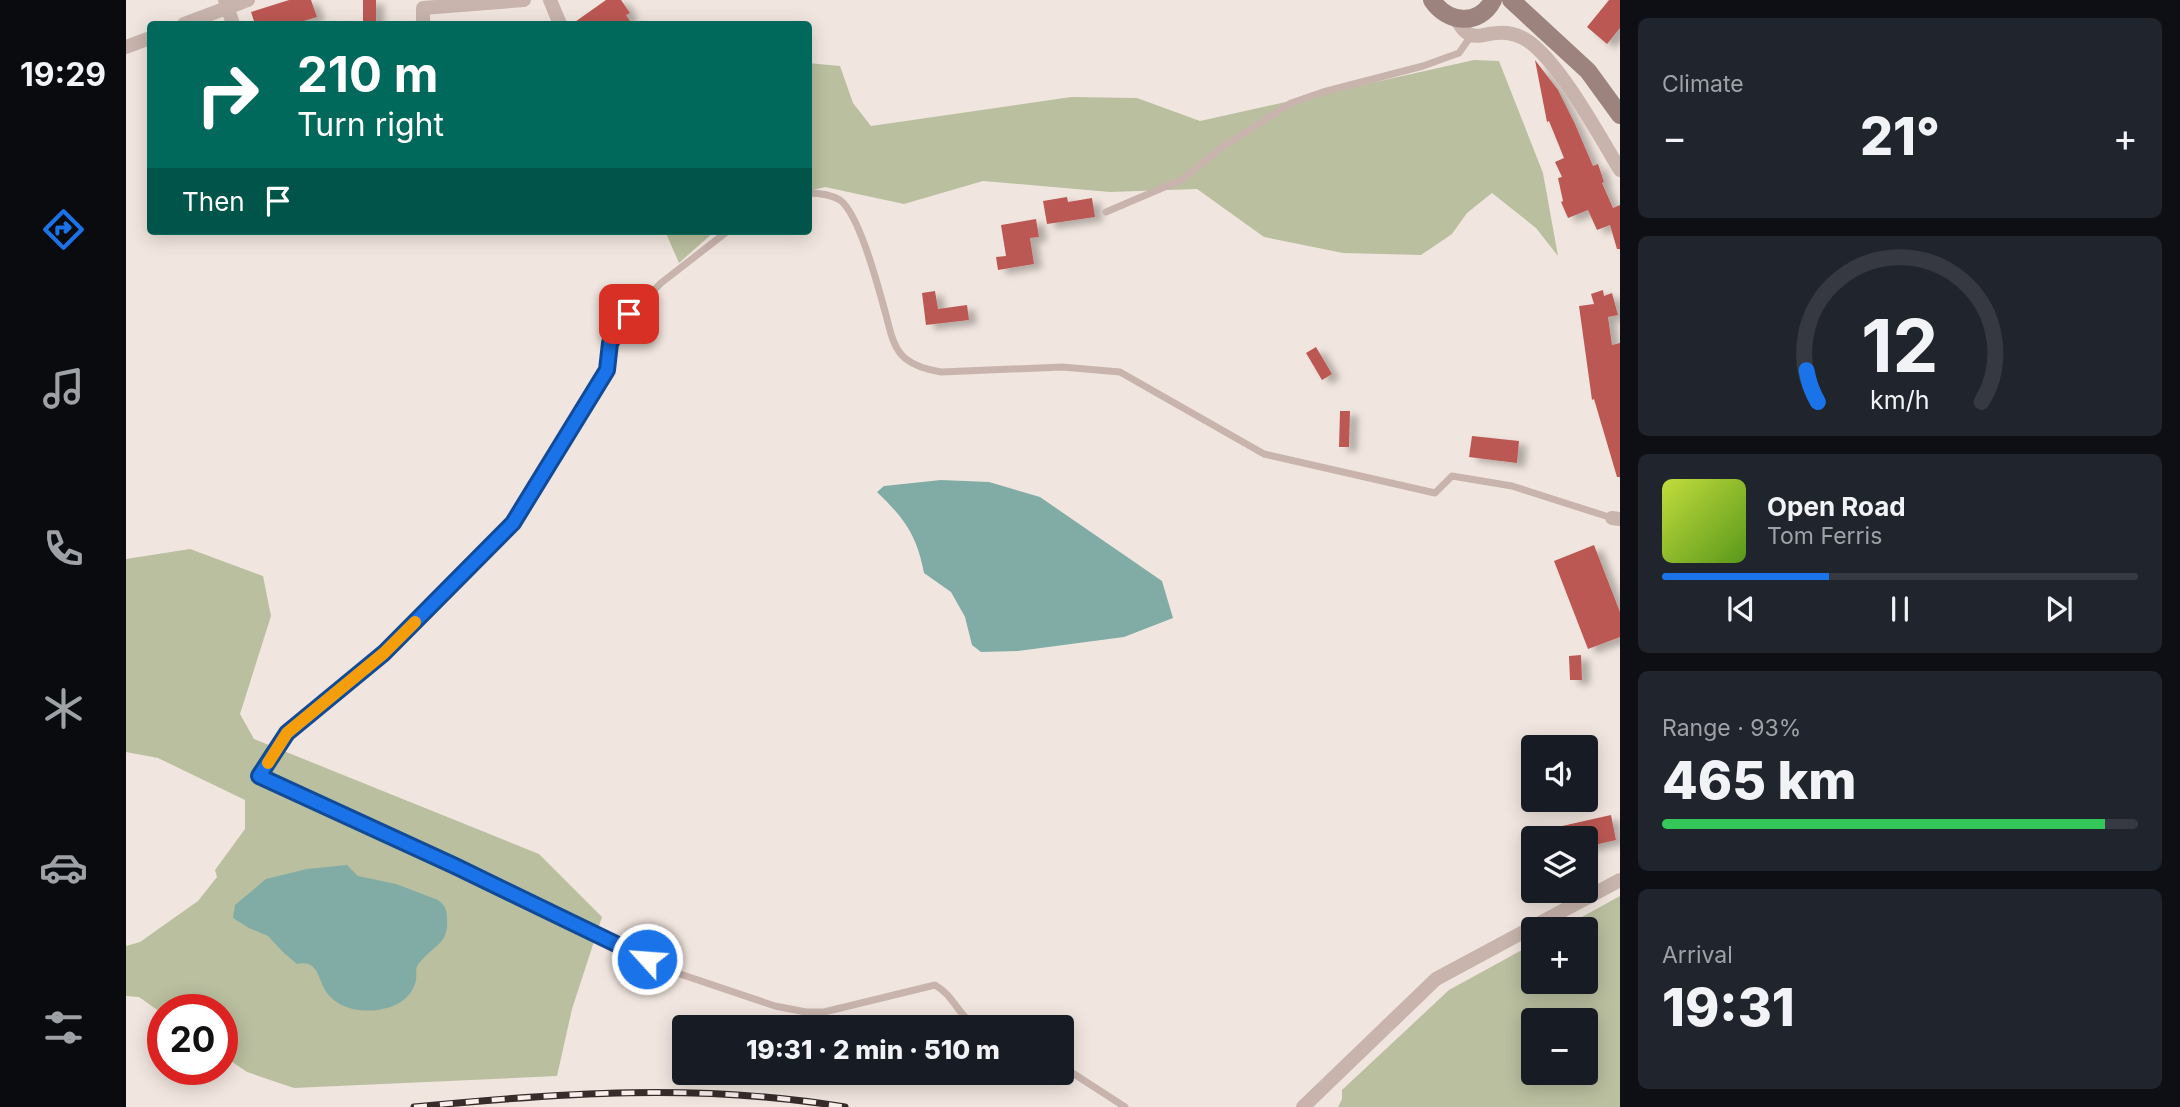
<!DOCTYPE html>
<meta charset="utf-8">
<style>
body{margin:0;font-family:Inter,sans-serif;background:#20242c;color:#f1f3f6;height:100vh;display:flex;flex-direction:column;font-size:26px;white-space:nowrap}
*{box-sizing:border-box;margin:0}
p{font-size:23px;color:#9ea1a6}
.icon{flex:none;width:38px;height:38px;fill:none;stroke:currentColor;stroke-width:2;stroke-linecap:round;stroke-linejoin:round}
.map{position:relative;flex:1;overflow:hidden}
.sheet{display:flex;flex-direction:column;gap:18px;padding:18px;background:#0d0f14;width:560px}
.sheet>*{flex:none}
.top-card{position:absolute;left:21px;top:21px;width:665px;height:214px;border-radius:7px;box-shadow:0 4px 18px #0003;background:#00695c;color:#fff;overflow:hidden}
.tools{position:absolute;left:1395px;top:735px;display:grid;gap:14px}
.tools a{display:grid;place-items:center;width:77px;height:77px;border-radius:7px;background:#171b24;box-shadow:0 4px 18px #0003;font-size:35px}
.speed{position:absolute;left:21px;top:994px;display:flex;gap:14px;font-size:35px;font-weight:700;text-align:center}
.speed>*{display:grid;place-content:center;width:91px;height:91px;border-radius:50%;background:#171b24;box-shadow:0 4px 18px #0003;line-height:1}
.speed .limit{border:10px solid #d22;background:#fff;color:#111}
.pin{position:absolute;display:grid;place-items:center;width:60px;height:60px;color:#fff;margin:-30px;border-radius:14px;box-shadow:0 4px 10px #0006}
.me{position:absolute;width:77px;margin:-38px;rotate:296deg;stroke-linejoin:round;filter:drop-shadow(0 0 5px #0008)}
.turn{display:flex;align-items:center;gap:24px;height:147px;padding:0 35px;font-size:32px}
.turn .icon{width:91px;height:91px;stroke-width:2.5}
.turn b{display:block;font-size:49px;line-height:60px}
.then{display:flex;align-items:center;height:66px;padding:0 35px;background:#0003;gap:14px;font-size:26px}
.big{font-size:52px;font-weight:800;line-height:1.1}
.sheet .tile{flex:1;display:flex;flex-direction:column;justify-content:center;gap:10px;min-width:0;padding:0 24px;border-radius:10px;background:#20242c}
.sheet .dial{align-items:center;gap:0}
.dial svg{height:182px;overflow:visible;fill:none;stroke:#363941;stroke-width:7;stroke-linecap:round;text-anchor:middle}
.dial text{fill:#f1f3f6;stroke:none}
.song{display:flex;align-items:center;gap:21px}
.cover{width:84px;height:84px;border-radius:10px;background:linear-gradient(135deg,hsl(70 70% 55%),hsl(90 70% 35%))}
.played{height:7px;border-radius:4px;background:linear-gradient(90deg,#1a73e8 35%,#363941 35%)}
.keys{display:flex;justify-content:space-around;direction:ltr}
.heat{display:flex;justify-content:space-between;align-items:center;font-size:38px;direction:ltr}
.charge{height:10px;border-radius:5px;background:linear-gradient(90deg,#34c759 93%,#363941 0)}
.trip{position:absolute;left:546px;top:1015px;width:402px;height:70px;border-radius:7px;background:#171b24;box-shadow:0 4px 18px #0003;font-weight:800;line-height:70px;text-align:center}
main{display:flex;flex:1;min-height:0}
.menu{display:flex;flex-direction:column;width:126px;justify-content:space-around;align-items:center;background:#090b0e;color:#9ea1a6}
.menu .icon{width:49px;height:49px}
.menu .on{color:#1a73e8}
.menu b{font-size:32px;color:#f1f3f6}
.map>svg:first-child{display:block}
</style>
<main>
<nav class="menu">
<b>19:29</b>
<svg class="icon on" aria-label="directions" viewBox="0 0 24 24"><path d="M12 3l9 9-9 9-9-9zM9 14v-3h6M13 9l2 2-2 2"/></svg>
<svg class="icon" aria-label="music" viewBox="0 0 24 24"><path d="M9 18V5l10-2v13"/><circle cx="6" cy="18" r="3"/><circle cx="16" cy="16" r="3"/></svg>
<svg class="icon" aria-label="phone" viewBox="0 0 24 24"><path d="M5 4h4l2 5-3 2q2 4 5 5l2-3 5 2v4C11 20 4 13 5 4z"/></svg>
<svg class="icon" aria-label="climate" viewBox="0 0 24 24"><path d="M12 3v18M4 7l16 10M4 17L20 7"/></svg>
<svg class="icon" aria-label="car" viewBox="0 0 24 24"><path d="M5 17H2v-5l4-1 3-4h7l3 4 3 1v5h-3M9 17h6M6 11h13"/><circle cx="7" cy="17" r="2"/><circle cx="17" cy="17" r="2"/></svg>
<svg class="icon" aria-label="filters" viewBox="0 0 24 24"><path d="M4 7h16M4 17h16"/><circle cx="9" cy="7" r="2"/><circle cx="15" cy="17" r="2"/></svg>
</nav>
<div class="map">
<svg width="1494" height="1107" viewBox="0 0 1494 1107">
<defs>
<filter id="shadow"><feDropShadow dx="8" dy="4.5" stdDeviation="3.5" flood-color="#0004"/></filter>
</defs>
<rect width="100%" height="100%" fill="#f1e6df"/>
<path fill="#babfa0" fill-rule="evenodd" d="M1348,60L1373,61L1417,173L1432,256L1410,228L1366,193L1341,213L1326,234L1295,255L1217,253L1138,237L1071,189L984,192L857,181L778,204L699,187L683,191L682,63L714,66L727,103L745,126L945,97L1011,98L1074,121Z
M539,231H589L553,263Z
M64,549L137,576L145,616L114,714L128,739L413,854L476,917L446,1009L431,1076L168,1088L121,1072L96,1055V1010H37V1014L13,997L0,996V946L14,942L72,901L91,877L89,870L119,829V800L32,758L0,752V559Z
M1494,896V1107H1212L1216,1099V1090L1323,990L1407,944V982H1460V929H1434ZM1460,1020V1073H1407V1020Z"/>
<path fill="#81aca6" d="M815,480L863,482L914,497L1036,581L1047,618L998,637L892,651L855,652L846,645L839,617L825,592L798,573C791,535 778,518 751,492L758,486Z
M221,865L232,876L270,884L312,900C319,905 321,910 321,918C323,944 309,944 295,961C288,968 291,973 290,980C285,1005 255,1013 233,1010C222,1009 208,1003 201,993C191,979 193,959 171,964L157,952L142,936L123,928L107,918L109,905L140,879L181,869Z"/>
<path fill="#bc5952" filter="url(#shadow)" d="M163,0H185L191,17L168,24H129L125,12Z
M237,0H250V24H237Z
M480,0H495L504,13L500,15L506,24H446Z
M1483,0H1494V28L1481,44L1461,27Z
M1409,60L1432,90L1449,124L1467,166L1472,164L1478,182L1476,183L1487,208L1494,205V249H1491L1484,225L1471,230L1462,210L1442,218L1435,202L1437,201L1432,178L1436,177L1429,162L1438,158L1423,121L1421,122Z
M941,197L942,202L966,198L969,217L921,224L917,201Z
M910,219L913,237L904,238L908,264L872,270L870,257L880,256L875,225Z
M1477,290L1478,296L1486,293L1492,315L1482,317L1486,345L1494,343V477H1491L1468,399L1466,400L1453,306L1468,304L1465,294Z
M809,291L812,309L841,305L843,320L800,325L796,293Z
M1190,347L1206,374L1196,380L1180,353Z
M1214,411H1224L1223,447H1213Z
M1346,436L1393,441L1391,463L1343,457Z
M1468,545L1494,612V637L1462,649L1428,561Z
M1455,655L1456,680H1444L1443,656Z
M1485,815L1490,840L1460,847V838H1439L1436,826Z"/>
<g fill="none" stroke-linecap="round" stroke-linejoin="round">
<path stroke="#c8b4ac" stroke-width="7" d="M682,193C694,193 704,194 714,200C734,215 753,290 760,315C764,330 767,349 780,359C790,367 803,370 815,372L936,367L994,372L1138,454L1309,493L1326,476L1386,486L1486,518
M980,212L1055,180L1095,148L1165,103L1197,92L1297,66L1333,53L1345,36
M602,231L535,283L504,314L484,343L481,370L387,523L258,653L161,733L133,776L329,866L545,971L649,1006L680,1012H698L809,985C828,996 832,1015 850,1027
M936,1069L945,1072L999,1107"/>
<path stroke="#c8b4ac" stroke-width="14" d="M99,0L107,24
M424,0L434,24
M1330,19C1333,23 1336,29 1340,32C1349,40 1361,33 1371,33C1382,32 1393,35 1402,41C1434,63 1473,135 1494,170
M58,24L122,0
M297,24V8L398,0
M0,47L24,38
M1486,518L1494,519
M1177,1107L1310,979L1494,880"/>
<path stroke="#9c837d" stroke-width="18" d="M1306,0C1321,23 1353,27 1367,0
M1385,0L1462,71L1494,115"/>
<defs>
<path id="rail" d="M288,1107C432,1093 576,1083 719,1107"/>
</defs>
<use href="#rail" stroke="#372c2a" stroke-width="7"/>
<use href="#rail" stroke="#f9f0ec" stroke-width="4.5" stroke-dasharray="13" stroke-linecap="butt"/>
</g>
<g fill="none" stroke-linecap="round" stroke-linejoin="round">
<defs>
<path id="route" d="M503,314L484,343L481,370L387,523L258,653L161,733L133,776L329,866L521,959"/>
</defs>
<use href="#route" stroke="#114b97" stroke-width="18"/>
<use href="#route" stroke="#1a73e8" stroke-width="12"/>
<path stroke="#f59e0b" stroke-width="12" d="M142,763L161,733L258,653L289,622"/>
</g>
</svg>
<div class="tools">
<a><svg class="icon" aria-label="sound" viewBox="0 0 24 24"><path d="M4 9h4l5-4v14l-5-4H4zM17 9q2 3 0 6"/></svg></a>
<a><svg class="icon" aria-label="layers" viewBox="0 0 24 24"><path d="M12 4l9 5-9 5-9-5zM3 14l9 5 9-5"/></svg></a>
<a>+</a>
<a>−</a>
</div>
<div class="speed"><div class="limit">20</div></div>
<div class="pin" style="left:503px;top:314px;background:#d93025"><svg class="icon" aria-label="arrive" viewBox="0 0 24 24"><path d="M6 21V4h12l-3 4 3 4H6"/></svg></div>
<svg class="me" style="left:521px;top:959px" viewBox="-20 -20 40 40"><circle r="17" fill="#1a73e8" stroke="#fff" stroke-width="3"/><path d="M0-11L8 9 0 5-8 9z" fill="#fff"/></svg>
<div class="trip">19:31 · 2 min · 510 m</div>
<div class="top-card">
<div class="turn"><svg class="icon" aria-label="right" viewBox="0 0 24 24"><path d="M7 20v-9h11M14 6l5 5-5 5"/></svg><div><b>210 m</b>Turn right</div></div>
<div class="then">Then<svg class="icon" aria-label="arrive" viewBox="0 0 24 24"><path d="M6 21V4h12l-3 4 3 4H6"/></svg></div>
</div>
</div>
<section class="sheet">
<div class="tile"><p>Climate</p>
<div class="heat"><a>−</a><b class="big">21°</b><a>+</a></div>
</div>
<div class="tile dial"><svg viewBox="0 0 100 80">
<path d="M14 69A42 42 0 1 1 86 69"/>
<path d="M14 69A42 42 0 0 1 9 55" stroke="#1a73e8"/>
<text x="50" y="56" font-size="32" font-weight="700">12</text>
<text x="50" y="72" font-size="11">km/h</text>
</svg></div>
<div class="tile">
<div class="song"><i class="cover"></i><div><b>Open Road</b><p>Tom Ferris</p></div></div>
<div class="played"></div>
<div class="keys"><svg class="icon" aria-label="previous" viewBox="0 0 24 24"><path d="M18 5L8 12l10 7zM5 5v14"/></svg><svg class="icon" aria-label="pause" viewBox="0 0 24 24"><path d="M8 5v14M16 5v14"/></svg><svg class="icon" aria-label="next" viewBox="0 0 24 24"><path d="M6 5l10 7-10 7zM19 5v14"/></svg></div>
</div>
<div class="tile"><p>Range · 93%</p><b class="big">465 km</b><div class="charge"></div></div>
<div class="tile"><p>Arrival</p><b class="big">19:31</b></div>
</section>
</main>
